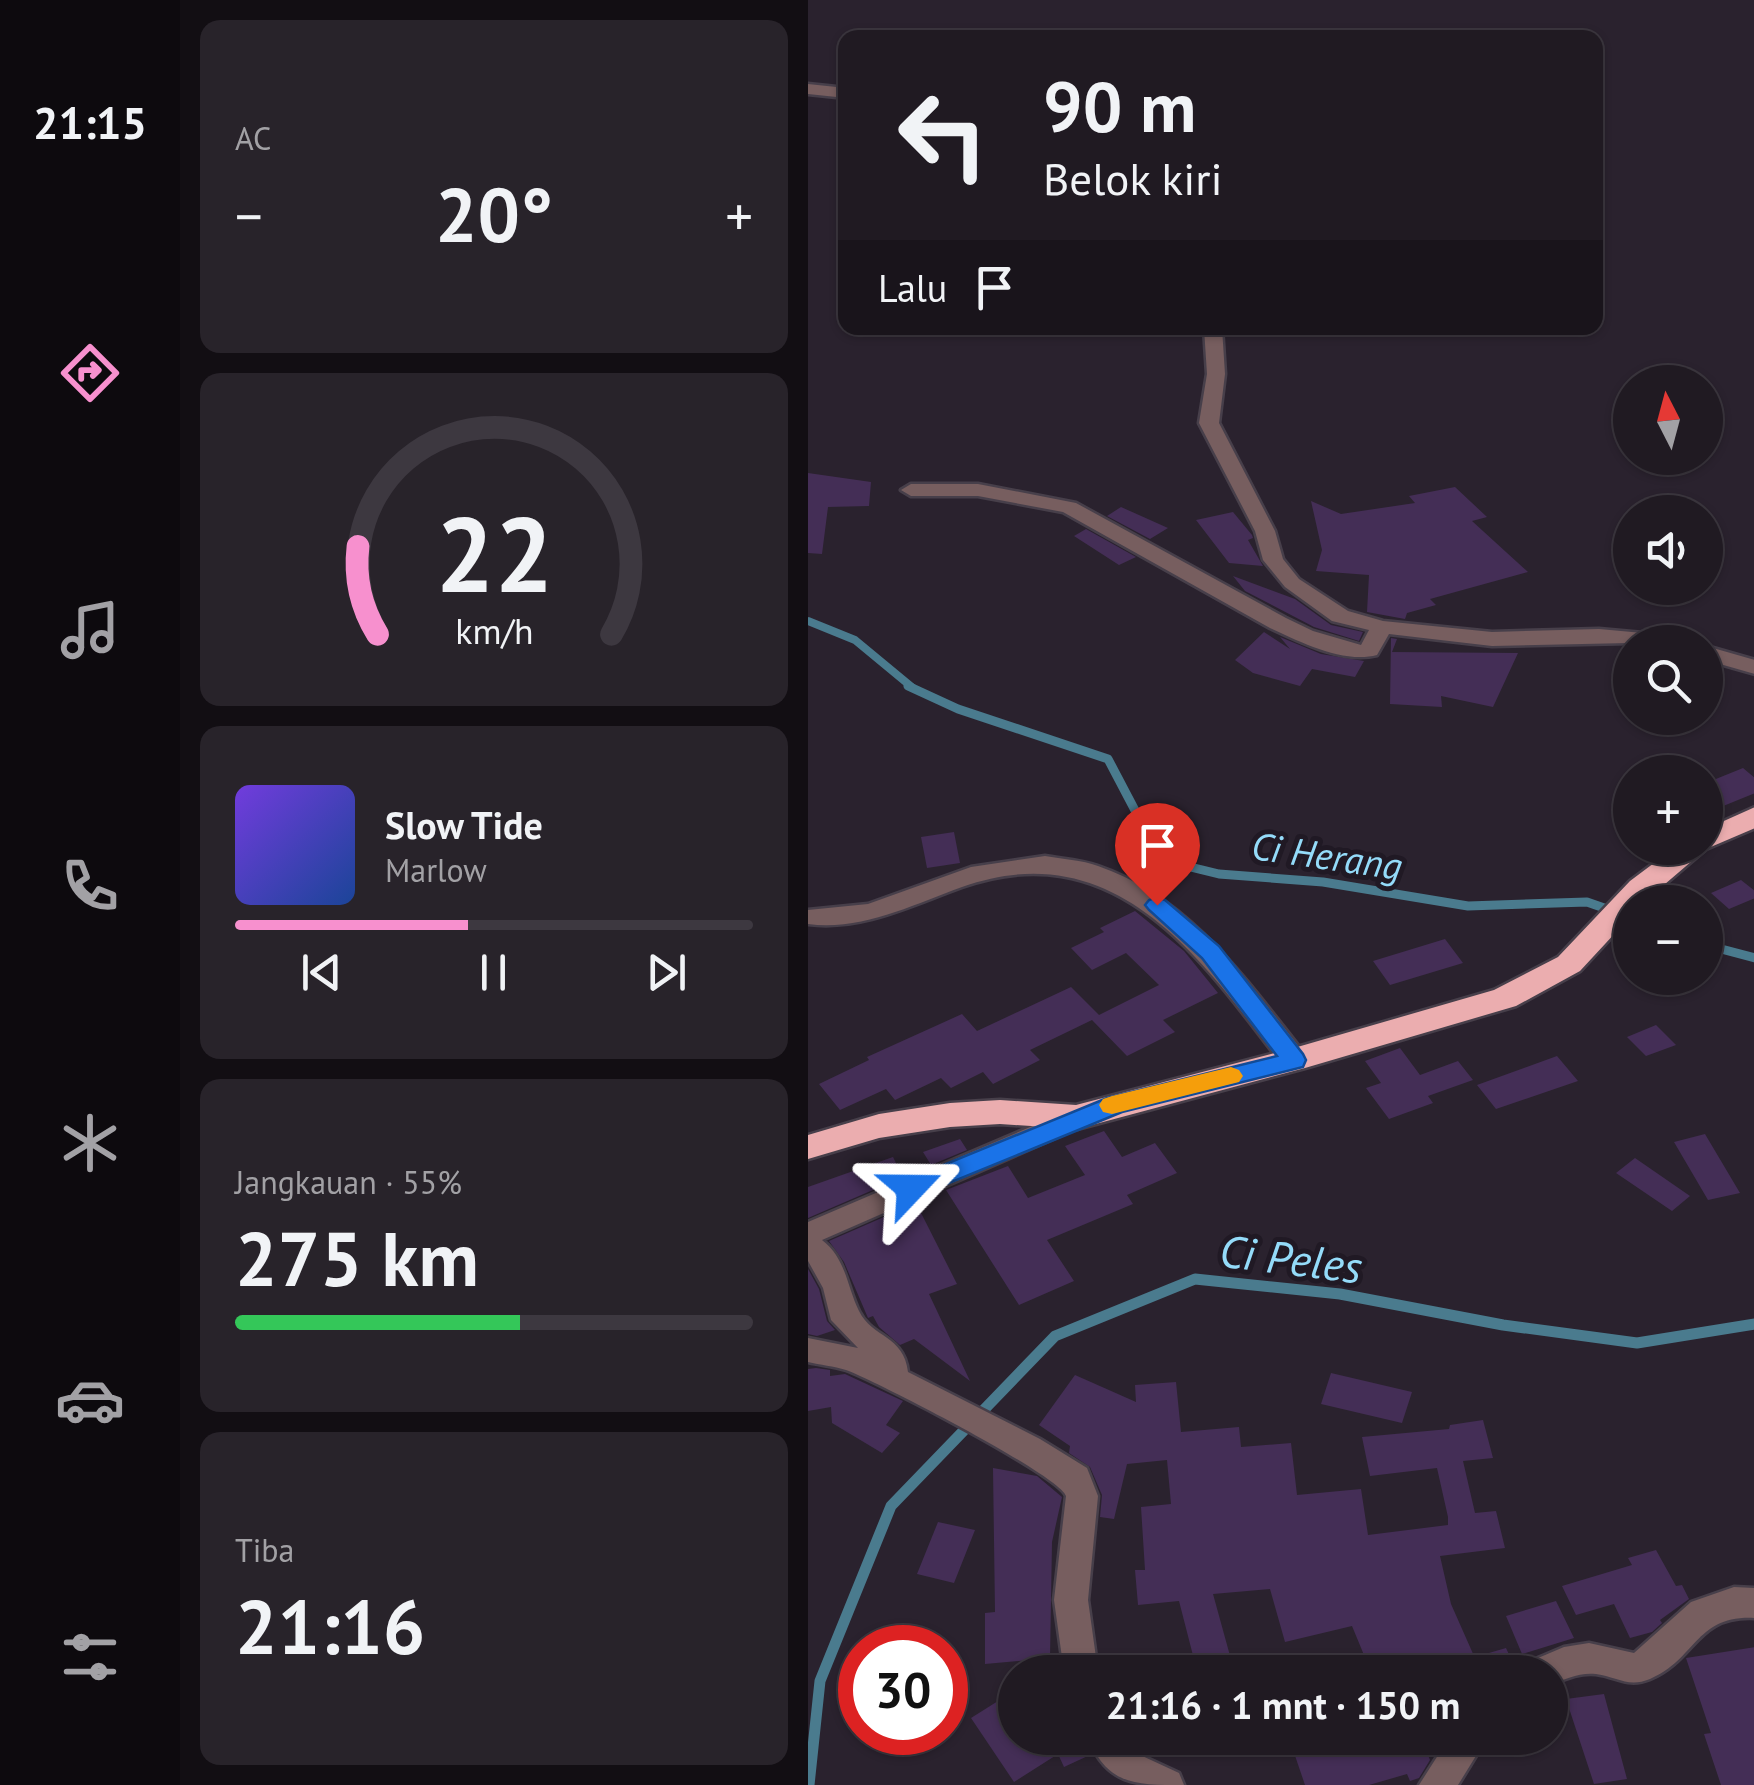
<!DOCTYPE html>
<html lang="id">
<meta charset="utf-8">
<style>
body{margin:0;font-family:"PT Sans",sans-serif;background:#28232a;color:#f1f3f6;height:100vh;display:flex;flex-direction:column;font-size:38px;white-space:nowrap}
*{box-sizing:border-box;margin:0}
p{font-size:32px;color:#a2a1a5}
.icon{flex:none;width:55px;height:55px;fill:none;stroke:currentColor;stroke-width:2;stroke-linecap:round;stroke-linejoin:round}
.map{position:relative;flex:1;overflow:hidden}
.panel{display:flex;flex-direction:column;gap:20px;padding:20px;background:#120e13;width:628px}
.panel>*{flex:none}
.hud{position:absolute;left:30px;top:30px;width:765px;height:305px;border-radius:20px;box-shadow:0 2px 8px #0004,0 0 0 2px #3d3840;background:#201a22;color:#f1f3f6;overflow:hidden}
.needle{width:65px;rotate:354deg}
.buttons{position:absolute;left:805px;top:365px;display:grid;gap:20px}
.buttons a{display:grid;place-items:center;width:110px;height:110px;border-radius:50%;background:#201a22;box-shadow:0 2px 8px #0004,0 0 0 2px #3d3840;font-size:50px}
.speed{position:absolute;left:30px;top:1625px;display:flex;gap:20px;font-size:50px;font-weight:700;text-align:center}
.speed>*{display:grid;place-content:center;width:130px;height:130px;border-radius:50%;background:#201a22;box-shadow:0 2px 8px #0004,0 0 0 2px #3d3840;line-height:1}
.speed .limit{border:15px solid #d22;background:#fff;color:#111}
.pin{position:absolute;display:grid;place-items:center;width:85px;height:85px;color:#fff;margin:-102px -42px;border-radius:50% 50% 50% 0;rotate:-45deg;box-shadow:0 0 10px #0007}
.pin .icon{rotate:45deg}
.me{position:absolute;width:110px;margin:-55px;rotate:67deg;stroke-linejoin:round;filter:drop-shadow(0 0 8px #0008)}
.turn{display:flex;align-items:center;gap:35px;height:210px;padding:0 40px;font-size:45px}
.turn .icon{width:130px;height:130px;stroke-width:2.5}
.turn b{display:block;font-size:70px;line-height:85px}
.then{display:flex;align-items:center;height:95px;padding:0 40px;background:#0003;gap:20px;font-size:38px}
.big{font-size:75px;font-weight:600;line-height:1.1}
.panel .widget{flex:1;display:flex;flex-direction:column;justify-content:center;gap:15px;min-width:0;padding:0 35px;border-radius:20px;background:#28232a}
.panel .dial{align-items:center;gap:0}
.dial svg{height:260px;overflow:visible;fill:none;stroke:#3d3840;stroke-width:7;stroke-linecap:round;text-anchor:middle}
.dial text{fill:#f1f3f6;stroke:none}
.song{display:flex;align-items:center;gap:30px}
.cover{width:120px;height:120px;border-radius:15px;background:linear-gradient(135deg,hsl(260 70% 55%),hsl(220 70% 35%))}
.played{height:10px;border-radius:5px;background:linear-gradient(90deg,#f790ce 45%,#3d3840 45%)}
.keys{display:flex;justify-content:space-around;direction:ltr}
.heat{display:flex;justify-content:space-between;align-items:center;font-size:55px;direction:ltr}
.charge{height:15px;border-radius:8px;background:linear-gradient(90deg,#34c759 55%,#3d3840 0)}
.trip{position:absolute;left:190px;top:1655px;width:570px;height:100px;border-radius:50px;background:#201a22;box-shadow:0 2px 8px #0004,0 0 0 2px #3d3840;font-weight:600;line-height:100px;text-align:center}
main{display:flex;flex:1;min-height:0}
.tabs{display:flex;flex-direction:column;width:180px;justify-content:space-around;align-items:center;background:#0d0a0e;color:#a2a1a5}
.tabs .icon{width:70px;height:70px}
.tabs .selected{color:#f790ce}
.tabs b{font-size:45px;color:#f1f3f6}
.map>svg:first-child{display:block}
</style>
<main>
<nav class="tabs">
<b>21:15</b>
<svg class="icon selected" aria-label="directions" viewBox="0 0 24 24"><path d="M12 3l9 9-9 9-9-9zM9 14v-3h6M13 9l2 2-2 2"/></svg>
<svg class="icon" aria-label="music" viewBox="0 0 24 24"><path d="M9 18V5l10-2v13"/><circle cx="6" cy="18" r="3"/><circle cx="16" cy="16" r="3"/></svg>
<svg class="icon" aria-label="phone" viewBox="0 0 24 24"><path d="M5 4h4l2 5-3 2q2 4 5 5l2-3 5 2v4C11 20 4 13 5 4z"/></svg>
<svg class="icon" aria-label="climate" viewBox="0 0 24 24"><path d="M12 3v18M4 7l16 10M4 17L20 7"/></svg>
<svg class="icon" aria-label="car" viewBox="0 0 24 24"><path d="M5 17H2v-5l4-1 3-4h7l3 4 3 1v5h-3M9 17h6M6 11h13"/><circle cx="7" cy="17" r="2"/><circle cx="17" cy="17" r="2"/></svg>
<svg class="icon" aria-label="filters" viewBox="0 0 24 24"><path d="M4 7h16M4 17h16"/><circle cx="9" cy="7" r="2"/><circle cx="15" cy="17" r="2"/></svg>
</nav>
<section class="panel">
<div class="widget"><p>AC</p>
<div class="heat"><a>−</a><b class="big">20°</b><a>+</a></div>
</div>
<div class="widget dial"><svg viewBox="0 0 100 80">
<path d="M14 69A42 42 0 1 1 86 69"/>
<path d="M14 69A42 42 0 0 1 8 42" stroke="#f790ce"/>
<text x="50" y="56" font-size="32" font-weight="700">22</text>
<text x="50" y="72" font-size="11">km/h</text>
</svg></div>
<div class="widget">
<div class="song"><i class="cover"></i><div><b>Slow Tide</b><p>Marlow</p></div></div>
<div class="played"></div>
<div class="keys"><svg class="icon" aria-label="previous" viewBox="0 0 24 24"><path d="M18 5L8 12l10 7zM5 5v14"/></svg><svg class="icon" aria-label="pause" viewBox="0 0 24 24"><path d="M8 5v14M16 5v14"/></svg><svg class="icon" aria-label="next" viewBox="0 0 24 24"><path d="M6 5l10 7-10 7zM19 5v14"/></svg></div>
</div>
<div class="widget"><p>Jangkauan · 55%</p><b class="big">275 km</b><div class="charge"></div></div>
<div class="widget"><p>Tiba</p><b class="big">21:16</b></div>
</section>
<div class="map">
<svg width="947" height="1785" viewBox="0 0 947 1785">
<rect width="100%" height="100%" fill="#2a222e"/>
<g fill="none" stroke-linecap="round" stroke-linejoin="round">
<path stroke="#4a7b8e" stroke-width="8" d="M0,621L47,640L105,688"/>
<path stroke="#4a7b8e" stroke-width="9" d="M100,686L150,709L300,759L351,856L370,864L411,874L515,882L660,906L779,902L822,917
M898,945L947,958"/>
<path stroke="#4a7b8e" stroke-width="11" d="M1,1785L12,1681L83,1506L247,1336L387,1279L532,1294L695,1325L829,1343L947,1324"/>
</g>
<path fill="#442e56" d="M0,473L63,482L61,506L20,507L14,554L0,553Z
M647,487L679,517L664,521L720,572L622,599L628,605L599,613L597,619L559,612L561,575L508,571L514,550L503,501L533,514L607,503L601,496Z
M313,507L360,528L342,539L299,516Z
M425,512L444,535L445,538L440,540L455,566L421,563L388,520Z
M278,529L328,557L311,565L266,536Z
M425,576L487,599L523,625L555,632L551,641L506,627L437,591Z
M456,632L482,649L472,637L513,654L556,661L547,677L504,669L492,686L445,673L427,660Z
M583,638L589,639L584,652L710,653L685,707L633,696L634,707L582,704Z
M935,768L947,778V793L898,813V783Z
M146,832L152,863L119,868L113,837Z
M933,880L947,891V898L921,909L903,893Z
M327,911L376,951L410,993L355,1020L367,1032L319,1056L284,1020L222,1050L232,1060L185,1084L175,1072L143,1088L133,1078L87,1100L78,1089L32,1110L11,1084L61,1060L59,1057L154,1014L169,1031L263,987L291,1015L351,985L318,953L284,970L263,948L296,932L292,928Z
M637,939L655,963L582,985L565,961Z
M848,1025L868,1045L838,1056L819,1037Z
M592,1048L612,1075L650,1061L665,1080L620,1096L625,1103L581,1119L558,1088L573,1083L557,1061Z
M749,1056L770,1081L688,1109L669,1085Z
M296,1131L314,1157L347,1143L369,1173L319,1195L325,1204L239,1240L266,1281L211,1305L138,1190L200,1166L220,1198L277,1175L257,1146Z
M897,1134L932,1193L900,1200L866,1142Z
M152,1139L159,1150L123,1165L115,1152Z
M85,1157L95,1177L0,1218V1187Z
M827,1158L882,1196L864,1211L808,1173Z
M108,1203L149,1284L121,1294L162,1381L106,1339L92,1345L71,1327L65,1316L60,1318L36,1262L21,1241Z
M0,1269L11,1289L19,1321L27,1330L9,1336L0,1334Z
M8,1368L22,1370V1376L37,1374L95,1401L78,1425L92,1433L74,1453L24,1423L23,1407L0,1411V1369Z
M523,1373L604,1392L594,1423L513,1404Z
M267,1375L328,1402L327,1385L368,1382L373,1432L431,1427L433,1447L483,1443L489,1495L553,1489L560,1535L640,1525V1517L629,1468L562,1476L554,1437L641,1429L642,1425L675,1420L685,1458L655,1461L667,1513L688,1511L697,1548L632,1556L643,1604L666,1656L608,1672H563L544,1626L477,1642L462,1589L405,1594L424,1663L389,1671L371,1601L330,1605L327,1570H337L333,1507L363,1504L359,1460L319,1464L306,1519L292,1517L294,1495L282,1467L261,1453L262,1446L231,1425Z
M185,1468L229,1476L254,1497L244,1542L242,1658L177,1664V1613L187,1612Z
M130,1522L167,1530L146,1583L109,1574Z
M848,1550L868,1586L874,1585L881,1599L852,1620L854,1623L844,1632L822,1638L806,1604L768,1615L754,1586L824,1565L820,1558Z
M748,1601L766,1638L714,1654L698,1616Z
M947,1647V1785H913L896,1734L903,1733L878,1658Z
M698,1648L709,1672H681L674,1655Z
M796,1694L819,1779L786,1784L758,1699Z
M198,1696L208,1710V1738H276L284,1754L256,1767L250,1754L206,1782L163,1718Z
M481,1738H613L622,1760L611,1778L602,1781L599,1774L561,1785H497Z"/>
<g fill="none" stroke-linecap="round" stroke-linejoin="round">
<defs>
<path id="minor" d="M0,84L38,88V98L0,94Z
M396,328H414L417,374L411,423L467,531L475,559L491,579L540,611L575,621L684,632L791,629L857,635L868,642L684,646L581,634L569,655C536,664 492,642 462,628L255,512L170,496H103L93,490L103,484H170L268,503L478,618L505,631L553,645L561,630L524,621L477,587L455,560L447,531L391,423L399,374Z
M898,646L947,660V674L898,660Z
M237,856C254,859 274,860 290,866C381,897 439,981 496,1053L500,1060L496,1067H476C394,959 308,832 154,887C104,905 54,931 0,924V910L60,904L163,867Z
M269,1107L279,1110L283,1117L279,1124L14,1240C38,1258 39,1287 51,1311C64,1338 96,1335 100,1372L232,1439L279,1468L290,1496L280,1600L290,1672H256L246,1600L258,1496C251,1475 68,1381 38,1370C26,1366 12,1365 0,1362V1338L50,1348L23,1320L15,1288L0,1261V1222Z
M926,1587L947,1588V1618C887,1615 889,1659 842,1679C820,1688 810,1677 788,1674C772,1672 757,1679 742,1685V1672H718L723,1661L756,1647L781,1643L826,1653L883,1602Z
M280,1738H318L330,1754L371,1773L376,1785C326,1785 300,1785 280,1738Z
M641,1738H679L650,1785H611Z"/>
<path id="highway" d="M947,807V828L898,849L836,902H822V917L772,971L708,1006L497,1068L269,1129L192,1124L142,1127L71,1138L0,1159V1135L71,1114L142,1103L192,1100L268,1105L486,1048L686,990L750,957L822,881L866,848H898V829Z"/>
</defs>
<use href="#minor" stroke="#473f4a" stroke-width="5"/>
<use href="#highway" stroke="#473f4a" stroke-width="5"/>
<use href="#minor" fill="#775e5f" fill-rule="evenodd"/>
<use href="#highway" fill="#ebadaf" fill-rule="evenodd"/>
</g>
<path fill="#1a73e8" stroke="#114b97" stroke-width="2.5" d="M349,897L357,900L411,946L495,1054L498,1060L495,1067L314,1112L112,1195H94L90,1188L94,1182L299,1098L469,1056L394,958L341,910L337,905L341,900Z"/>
<path fill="#f59e0b" d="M423,1067L431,1070L435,1076L431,1082L304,1114L295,1112L291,1105L295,1099L304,1096Z"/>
<g text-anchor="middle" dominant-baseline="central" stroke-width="10" stroke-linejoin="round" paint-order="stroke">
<g font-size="38" font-style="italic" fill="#94dbf9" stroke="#201924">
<text transform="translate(519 855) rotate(8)">Ci Herang</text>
</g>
<g font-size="45" font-style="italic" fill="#94dbf9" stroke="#201924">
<text transform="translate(483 1258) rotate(7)">Ci Peles</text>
</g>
</g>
</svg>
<div class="buttons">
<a><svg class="needle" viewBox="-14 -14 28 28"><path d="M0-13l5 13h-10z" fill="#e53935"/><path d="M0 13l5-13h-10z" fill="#a2a1a5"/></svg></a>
<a><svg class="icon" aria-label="sound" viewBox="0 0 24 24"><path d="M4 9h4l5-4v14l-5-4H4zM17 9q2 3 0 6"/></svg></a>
<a><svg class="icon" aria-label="search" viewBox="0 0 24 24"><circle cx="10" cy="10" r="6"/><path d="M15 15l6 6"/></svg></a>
<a>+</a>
<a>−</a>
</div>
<div class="speed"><div class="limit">30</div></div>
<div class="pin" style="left:349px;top:905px;background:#d93025"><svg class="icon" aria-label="arrive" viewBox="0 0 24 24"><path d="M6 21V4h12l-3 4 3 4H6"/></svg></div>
<svg class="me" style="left:103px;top:1188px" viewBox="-20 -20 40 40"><path d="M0-17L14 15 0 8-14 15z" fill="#1a73e8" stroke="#fff" stroke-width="4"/></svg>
<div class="trip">21:16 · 1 mnt · 150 m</div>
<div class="hud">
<div class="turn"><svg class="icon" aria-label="left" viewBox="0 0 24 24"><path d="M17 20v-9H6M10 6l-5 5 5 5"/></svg><div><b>90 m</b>Belok kiri</div></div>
<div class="then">Lalu<svg class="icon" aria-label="arrive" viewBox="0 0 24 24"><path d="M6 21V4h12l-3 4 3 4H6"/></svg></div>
</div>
</div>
</main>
